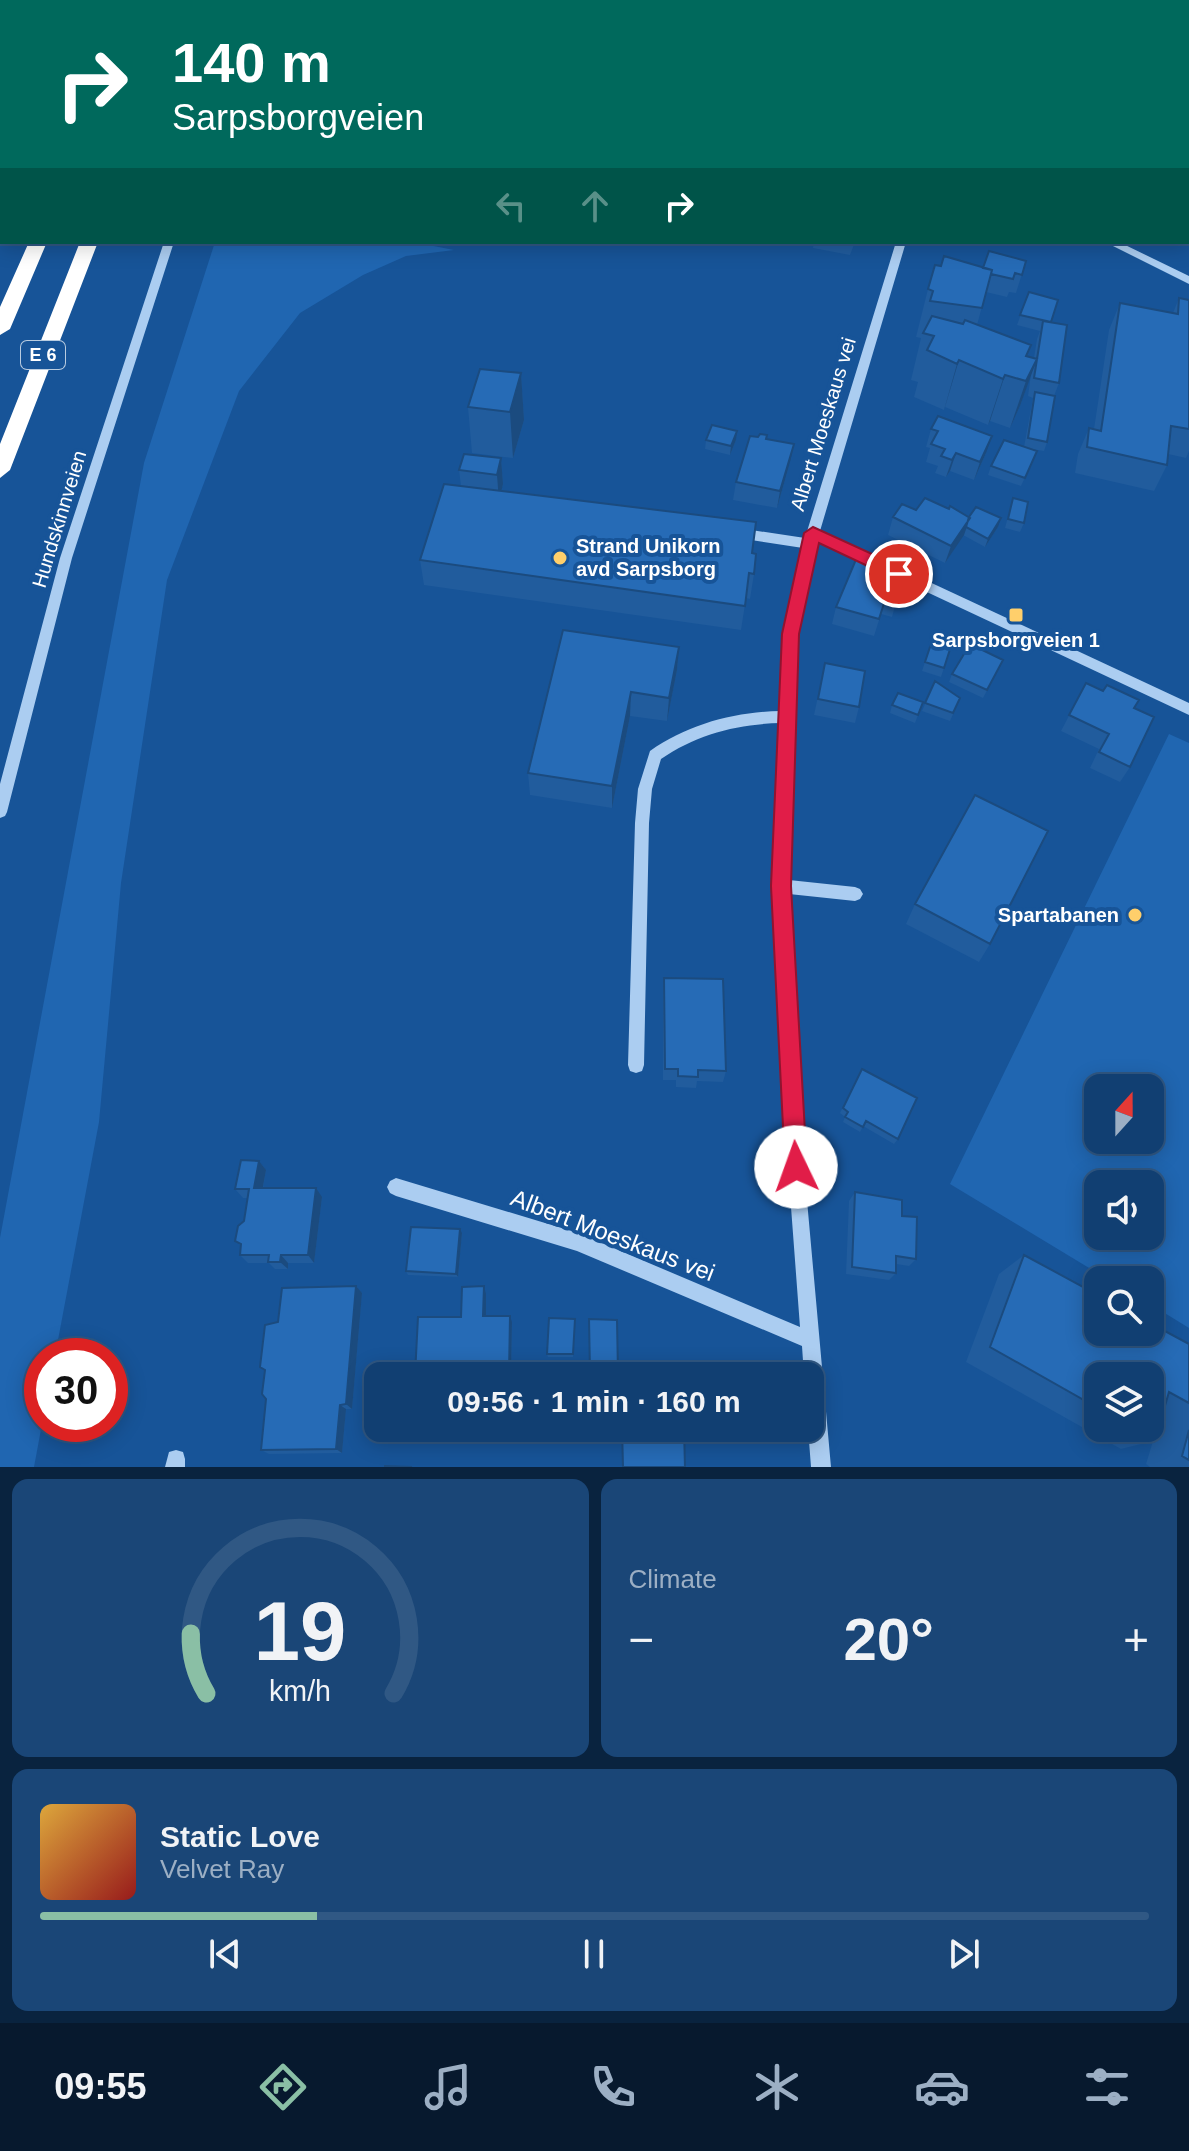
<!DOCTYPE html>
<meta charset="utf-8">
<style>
body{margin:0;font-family:Arial,sans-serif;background:#1a4677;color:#f1f3f6;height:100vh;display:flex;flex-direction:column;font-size:30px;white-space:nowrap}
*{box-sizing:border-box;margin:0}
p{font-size:26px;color:#9cafc4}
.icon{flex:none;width:44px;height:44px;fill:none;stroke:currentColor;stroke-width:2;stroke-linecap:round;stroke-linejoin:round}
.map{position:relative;height:1467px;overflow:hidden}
.side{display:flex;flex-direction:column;gap:12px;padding:12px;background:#09233f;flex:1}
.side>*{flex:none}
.guide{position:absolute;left:0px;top:0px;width:1190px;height:244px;box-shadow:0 4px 20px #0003,0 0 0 2px #305884;background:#00695c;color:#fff;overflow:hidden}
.needle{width:52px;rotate:21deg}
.buttons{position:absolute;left:1084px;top:1074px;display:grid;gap:16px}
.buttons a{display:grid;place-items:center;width:80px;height:80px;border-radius:16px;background:#113f72;box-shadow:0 4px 20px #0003,0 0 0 2px #305884;font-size:40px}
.speed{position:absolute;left:24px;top:1338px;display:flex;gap:16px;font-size:40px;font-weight:700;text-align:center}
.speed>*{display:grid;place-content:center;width:104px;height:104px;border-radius:50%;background:#113f72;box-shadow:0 4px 20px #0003,0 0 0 2px #305884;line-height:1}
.speed .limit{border:12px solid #d22;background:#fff;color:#111}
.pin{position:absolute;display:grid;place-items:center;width:68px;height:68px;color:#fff;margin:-34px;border:4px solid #fff;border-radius:50%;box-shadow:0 2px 8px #0007}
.me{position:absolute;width:88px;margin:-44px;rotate:357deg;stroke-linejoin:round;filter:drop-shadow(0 0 6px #0008)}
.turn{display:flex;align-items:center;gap:28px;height:168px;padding:0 40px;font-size:36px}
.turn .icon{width:104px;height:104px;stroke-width:2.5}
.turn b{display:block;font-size:56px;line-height:68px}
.lanes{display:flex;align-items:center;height:76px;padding:0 40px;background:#0003;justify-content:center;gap:40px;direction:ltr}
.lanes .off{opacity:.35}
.big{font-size:60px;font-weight:800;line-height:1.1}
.side .tile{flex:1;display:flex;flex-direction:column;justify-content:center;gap:12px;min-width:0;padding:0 28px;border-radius:16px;background:#1a4677}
.side .dial{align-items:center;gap:0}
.dial svg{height:208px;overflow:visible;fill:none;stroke:#305884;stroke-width:7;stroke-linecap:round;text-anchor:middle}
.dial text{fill:#f1f3f6;stroke:none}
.song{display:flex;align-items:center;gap:24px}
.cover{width:96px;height:96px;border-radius:12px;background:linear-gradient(135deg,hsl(40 70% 55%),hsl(0 70% 35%))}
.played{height:8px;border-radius:4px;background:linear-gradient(90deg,#8abfa5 25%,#305884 25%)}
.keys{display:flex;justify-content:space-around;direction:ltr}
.heat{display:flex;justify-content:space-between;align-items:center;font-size:44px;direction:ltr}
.side .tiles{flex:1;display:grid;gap:12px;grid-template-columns:1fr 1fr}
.tile:last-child{grid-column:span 2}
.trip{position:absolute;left:364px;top:1362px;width:460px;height:80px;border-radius:16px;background:#113f72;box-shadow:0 4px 20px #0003,0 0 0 2px #305884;font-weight:800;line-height:80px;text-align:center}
.tab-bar{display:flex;height:128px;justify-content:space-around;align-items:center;background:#07192e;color:#9cafc4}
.tab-bar .icon{width:56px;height:56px}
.tab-bar .current{color:#8abfa5}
.tab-bar b{font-size:36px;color:#f1f3f6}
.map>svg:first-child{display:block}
</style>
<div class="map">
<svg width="1189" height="1467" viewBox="0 0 1189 1467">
<rect width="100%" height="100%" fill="#175498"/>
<path fill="#2066b1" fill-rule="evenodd" d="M215,242H413L454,250L406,256L363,275L300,313L239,391L167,580L121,883L99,1122L55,1356H42V1424L34,1467H0V1238L144,463Z
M1169,734L1189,743V1328L1150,1304V1280H1109L950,1184ZM1098,1088H1150V1140H1098ZM1098,1184H1150V1236H1098Z"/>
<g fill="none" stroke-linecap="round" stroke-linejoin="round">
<path stroke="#abcdf1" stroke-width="4" stroke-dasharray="3 4" stroke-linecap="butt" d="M0,185L2,181"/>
<path fill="#abcdf1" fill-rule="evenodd" d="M273,0H281L280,2H272Z
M669,0H677L676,2H668Z
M953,0H961V2H953Z
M1014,0H1033L1032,2H1013Z
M1188,117H1189V123H1188Z
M164,242H174L72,558L7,812L5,816L0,818V784L60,558Z
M896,242H906L820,531L1189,703V715L818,541L798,634L789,880L855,887L860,889L863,894L860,899L855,901L789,894L804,1167L831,1467H811L808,1428L810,1376H804L802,1346L577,1251L396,1196L390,1193L387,1187L390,1181L396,1178L578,1233L800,1327L788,1167L773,886L781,723C738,724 697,734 661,759L652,789L649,823L644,1065L642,1071L636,1073L630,1071L628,1065L635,823L638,789L650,751C689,724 734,712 781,711L784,634L803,548L738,538L732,533L738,528L805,538Z
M1105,242H1119L1189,276V284Z
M176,1450L183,1452L185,1459V1467H165L169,1452Z"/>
<path fill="#fff" fill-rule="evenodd" d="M150,0H166L149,2Z
M193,0H209L192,2Z
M29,242H47L10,329L0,335V307Z
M80,242H98L10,470L0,478V444Z"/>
</g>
<path fill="#215c9d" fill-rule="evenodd" d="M482,0H520L519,2H498Z
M705,0H739L738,2H705Z
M860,0H922V2H860Z
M1131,0H1189V11L1188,2H1132Z
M1189,129V166L1188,165Z
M814,242H855L850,255L813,248Z
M1007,242H1023L1020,246Z
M1026,261L1016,293L1009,292L1007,297L986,292L977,325L1031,345L1027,356L1034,358L1037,339L1040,331L1017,325L1029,292L1051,322L1059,383L1054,396L1047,442L1044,451L1026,448L1037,451L1021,486L988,475L991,466L1024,447L1033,398L1028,396L1031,374L1020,406L1010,428L990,421L988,425L945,407L944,410L914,397L918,382L911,380L921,338L916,337L928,289L941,266L983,268Z
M1179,298L1189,300V451L1186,458L1168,454L1167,465L1154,491L1075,473L1078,454L1089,428L1094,429L1109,330L1120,303L1173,313Z
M521,373L524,420L513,458L472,453L468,407Z
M931,429L986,453L974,480L950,471L946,477L935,473L938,466L926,462L930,448L926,447Z
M767,439L790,462L777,508L733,500L736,482Z
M706,440H736L730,455L705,449Z
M501,458L503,484L501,491L752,553L754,574L750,599L746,598L741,630L424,585L420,560L461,486L459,470Z
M1013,498L1024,523L1020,532L1005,528Z
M916,510L969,517L998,527L985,547L963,535L945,563L888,535L893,517Z
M894,586L900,588L892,617L881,614L874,636L832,624L836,607Z
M932,641L951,646L941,677L922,671Z
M679,647L677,670L667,721L630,716L612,808L530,795L528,773Z
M1003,660L983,698L949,682L952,674Z
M825,663L859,707L855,723L814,715Z
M935,681L960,698L950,721L922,711Z
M1086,683L1134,708L1130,767L1120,782L1090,768L1099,749L1061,731Z
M923,702L915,723L890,713L892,705Z
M915,904L990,944L979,962L906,924Z
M664,978L726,1071L723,1082L697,1081L696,1088L676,1087V1080H663V990Z
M862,1069L898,1139L894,1144L863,1126L860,1132L843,1122L845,1117L840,1113Z
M259,1161L266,1170L263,1188L322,1197L314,1263H288V1269H275L269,1263H248L240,1255L241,1246L235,1241L244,1221L248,1198H243L235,1189Z
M855,1192L902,1216L916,1259L909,1266L896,1264V1273L889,1280L846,1274L849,1201Z
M462,1233L458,1277L408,1275L406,1271Z
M1024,1255L1189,1344V1467H1150L1146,1464L1153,1441L1121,1449L966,1362L999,1274ZM1098,1376L1150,1428H1098Z
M356,1286L362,1293L352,1409H346L342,1453L269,1454L261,1450L278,1322Z
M486,1294V1316L512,1322L511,1376H416L461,1317Z
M575,1319L573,1357H548L547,1354Z
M589,1319L617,1320L618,1376L590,1375Z"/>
<path fill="#1b4b7f" d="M366,0H379L378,2H365Z
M1151,0H1165L1164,2H1150Z
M1172,0H1183V2H1171Z
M1037,359L1020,406L1010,428L1026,381Z
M959,360L945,407L944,410L957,364Z
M521,373L524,420L513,458L510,412Z
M1005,375L990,421L988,425L1003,379Z
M737,431L736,440L730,455L731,446Z
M992,436L986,453L974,480L980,462Z
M794,444L790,462L777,508L780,491Z
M956,453L950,471L946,477L952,460Z
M501,458L503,484L499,501L497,475Z
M970,518L964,535L945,563L951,546Z
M1001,518L998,527L985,547L988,539Z
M679,647L677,670L667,721L669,698Z
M631,692L630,716L612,808V786Z
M259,1161L266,1170L261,1197L254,1188Z
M316,1188L322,1197L314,1263L308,1255Z
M460,1229L462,1233L458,1277L456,1274Z
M281,1255L288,1263V1269L280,1262Z
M356,1286L362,1293L352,1409L346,1404Z
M484,1286L486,1294V1322L483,1316Z
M510,1316L512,1322L511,1376L509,1374Z
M340,1405L346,1409L342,1453L336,1449Z"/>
<path fill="#266bb6" stroke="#1b4b7f" stroke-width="2" d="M345,0H366L365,2H344Z
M887,0H922V2H886Z
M1073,0H1082L1084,2H1067Z
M989,251L1026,261L1022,275L1015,273L1013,279L991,274L992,270L983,268Z
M944,256L992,270L982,308L930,301L933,291L928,289L935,265L941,266Z
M1029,292L1058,300L1051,322L1020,315Z
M1179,298L1189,300V429L1171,426L1167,465L1087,447L1089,428L1101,431L1120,303L1178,314Z
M932,316L963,324L965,320L1031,345L1026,356L1037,359L1026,381L1005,375L1003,379L959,360L957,364L927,350L934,336L923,333Z
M1043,321L1067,325L1059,383L1034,378Z
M480,369L521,373L510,412L468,407Z
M1035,392L1055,396L1047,442L1028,438Z
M938,416L992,436L980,462L956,453L952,460L941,456L945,449L931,444L938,431L931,429Z
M712,425L737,431L731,446L706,440Z
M760,434L767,435L766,439L794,444L780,491L736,482L750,436L758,437Z
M1004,440L1037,451L1025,478L991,466Z
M464,454L501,458L497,475L459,470Z
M444,484L756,522L752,553L756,554L754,574L749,573L745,606L420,560Z
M925,498L949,509L950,506L970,518L951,546L893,517L902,504L916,510Z
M1013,498L1028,502L1024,523L1008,519Z
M976,507L1001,518L988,539L966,527L969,517Z
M857,557L897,575L894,586L900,588L897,600L886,597L879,619L836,607Z
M563,630L679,647L669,698L631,692L612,786L528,773Z
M932,641L951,646L944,668L925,662Z
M970,644L1003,660L987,690L952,674Z
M825,663L865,671L859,707L818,699Z
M935,681L960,698L953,713L925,703Z
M1086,683L1103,691L1107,685L1139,700L1134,708L1154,717L1130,767L1099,752L1109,734L1069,715Z
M898,693L923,702L918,715L892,705Z
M975,795L1048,831L990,944L915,904Z
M664,978L723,979L726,1071L698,1070V1077L678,1076V1069H665Z
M862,1069L917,1098L898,1139L866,1121L863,1127L845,1117L848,1112L843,1108Z
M241,1160L259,1161L254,1188H316L308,1255H281L280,1262H268L269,1255H240L241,1244L235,1241L238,1226L244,1221L249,1189H235Z
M855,1192L902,1200V1216L917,1217L916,1259L896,1256V1273L852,1267Z
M411,1227L460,1229L456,1274L406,1271Z
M1024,1255L1098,1295V1332H1150V1323L1189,1344V1403L1169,1392L1155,1440L1134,1428H1150V1376H1098V1408L990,1347Z
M356,1286L346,1404L340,1405L336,1449L261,1450L266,1399L262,1394L265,1370L260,1367L265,1325L278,1322L282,1288Z
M484,1286L483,1316H510L509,1374L415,1375L418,1317H461L462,1287Z
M549,1318L575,1319L573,1354H547Z
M589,1319L617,1320L618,1373H590Z
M622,1428H684L685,1467H623Z
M1189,1430V1460L1182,1456Z
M385,1466L412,1467H385Z"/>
<path fill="#e11d48" stroke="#92132f" stroke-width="2" d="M813,527L905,569L908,574L899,580L893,578L819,543L799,634L791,886L807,1167L804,1175L796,1178L788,1175L785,1167L771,886L782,634L804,533Z"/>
<g fill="#ffcf6b" stroke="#175498" stroke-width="3">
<circle cx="560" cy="558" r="8"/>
<rect x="1008" y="607" width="16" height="16" rx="4"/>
<circle cx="1135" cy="915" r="8"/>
</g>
<g text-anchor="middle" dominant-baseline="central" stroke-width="8" stroke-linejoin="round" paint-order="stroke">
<rect fill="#175498" stroke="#b9cce0" stroke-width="2" x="21" y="341" width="44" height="28" rx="6"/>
<g font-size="18" font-weight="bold" fill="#fff">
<text x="43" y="355">E 6</text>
</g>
<g font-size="20" fill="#fff" stroke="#175498">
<text transform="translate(823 424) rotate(-73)">Albert Moeskaus vei</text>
<text transform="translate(59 519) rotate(-73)">Hundskinnveien</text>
</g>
<g font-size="20" font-weight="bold" fill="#fff" stroke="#175498" text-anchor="start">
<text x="576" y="546">Strand Unikorn<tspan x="576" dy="23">avd Sarpsborg</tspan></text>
<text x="1016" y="640" text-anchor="middle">Sarpsborgveien 1</text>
<text x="1119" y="915" text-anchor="end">Spartabanen</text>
</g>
<g font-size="24" fill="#fff" stroke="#175498">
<text transform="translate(613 1235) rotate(21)">Albert Moeskaus vei</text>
</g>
</g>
</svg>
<div class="buttons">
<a><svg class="needle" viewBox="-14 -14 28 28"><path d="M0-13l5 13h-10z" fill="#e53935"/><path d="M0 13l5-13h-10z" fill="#9cafc4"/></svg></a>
<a><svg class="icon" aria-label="sound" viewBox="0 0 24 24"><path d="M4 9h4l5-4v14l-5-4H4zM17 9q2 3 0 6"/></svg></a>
<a><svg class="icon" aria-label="search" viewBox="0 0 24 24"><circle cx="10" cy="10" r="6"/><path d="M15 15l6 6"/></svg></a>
<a><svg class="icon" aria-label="layers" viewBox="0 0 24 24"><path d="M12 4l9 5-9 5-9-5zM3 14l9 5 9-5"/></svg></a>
</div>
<div class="speed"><div class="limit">30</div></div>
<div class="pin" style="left:899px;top:574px;background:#d93025"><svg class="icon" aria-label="arrive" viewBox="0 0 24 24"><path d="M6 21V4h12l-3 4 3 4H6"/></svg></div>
<svg class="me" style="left:796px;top:1167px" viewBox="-20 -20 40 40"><circle r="19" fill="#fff"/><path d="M0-13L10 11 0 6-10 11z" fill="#e11d48"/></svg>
<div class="trip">09:56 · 1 min · 160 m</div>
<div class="guide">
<div class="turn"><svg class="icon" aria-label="right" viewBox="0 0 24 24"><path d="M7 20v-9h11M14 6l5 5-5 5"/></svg><div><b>140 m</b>Sarpsborgveien</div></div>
<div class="lanes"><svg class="icon off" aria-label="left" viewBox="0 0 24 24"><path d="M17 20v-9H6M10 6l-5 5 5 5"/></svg><svg class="icon off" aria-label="ahead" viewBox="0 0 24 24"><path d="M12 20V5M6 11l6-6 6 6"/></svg><svg class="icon" aria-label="right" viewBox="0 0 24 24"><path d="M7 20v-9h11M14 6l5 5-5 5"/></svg></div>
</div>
</div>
<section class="side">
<div class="tiles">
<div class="tile dial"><svg viewBox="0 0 100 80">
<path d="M14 69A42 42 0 1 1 86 69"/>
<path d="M14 69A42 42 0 0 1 8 46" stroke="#8abfa5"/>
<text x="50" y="56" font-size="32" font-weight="700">19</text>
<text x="50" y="72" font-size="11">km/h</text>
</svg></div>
<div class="tile"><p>Climate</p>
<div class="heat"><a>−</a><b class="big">20°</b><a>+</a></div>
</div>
<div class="tile">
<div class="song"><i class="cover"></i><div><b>Static Love</b><p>Velvet Ray</p></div></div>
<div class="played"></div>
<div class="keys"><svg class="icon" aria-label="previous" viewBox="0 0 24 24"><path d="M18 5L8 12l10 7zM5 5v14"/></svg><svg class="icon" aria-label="pause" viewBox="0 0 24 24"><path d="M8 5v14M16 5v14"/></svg><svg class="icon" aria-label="next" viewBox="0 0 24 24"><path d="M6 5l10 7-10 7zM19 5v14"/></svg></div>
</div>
</div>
</section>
<nav class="tab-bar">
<b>09:55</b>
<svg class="icon current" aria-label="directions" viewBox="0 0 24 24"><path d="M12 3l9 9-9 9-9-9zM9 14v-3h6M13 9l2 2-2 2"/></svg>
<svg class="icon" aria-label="music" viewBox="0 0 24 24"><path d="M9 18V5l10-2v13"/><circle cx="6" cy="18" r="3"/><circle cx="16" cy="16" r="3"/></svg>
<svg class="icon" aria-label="phone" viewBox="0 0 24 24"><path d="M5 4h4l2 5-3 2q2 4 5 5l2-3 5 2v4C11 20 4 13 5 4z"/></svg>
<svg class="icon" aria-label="climate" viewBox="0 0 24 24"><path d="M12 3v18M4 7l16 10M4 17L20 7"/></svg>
<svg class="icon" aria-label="car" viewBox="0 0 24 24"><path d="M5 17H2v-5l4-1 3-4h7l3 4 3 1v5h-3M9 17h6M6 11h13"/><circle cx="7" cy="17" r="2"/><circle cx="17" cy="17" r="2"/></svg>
<svg class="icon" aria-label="filters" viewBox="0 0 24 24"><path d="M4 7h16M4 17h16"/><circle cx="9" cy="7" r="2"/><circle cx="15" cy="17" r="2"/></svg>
</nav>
